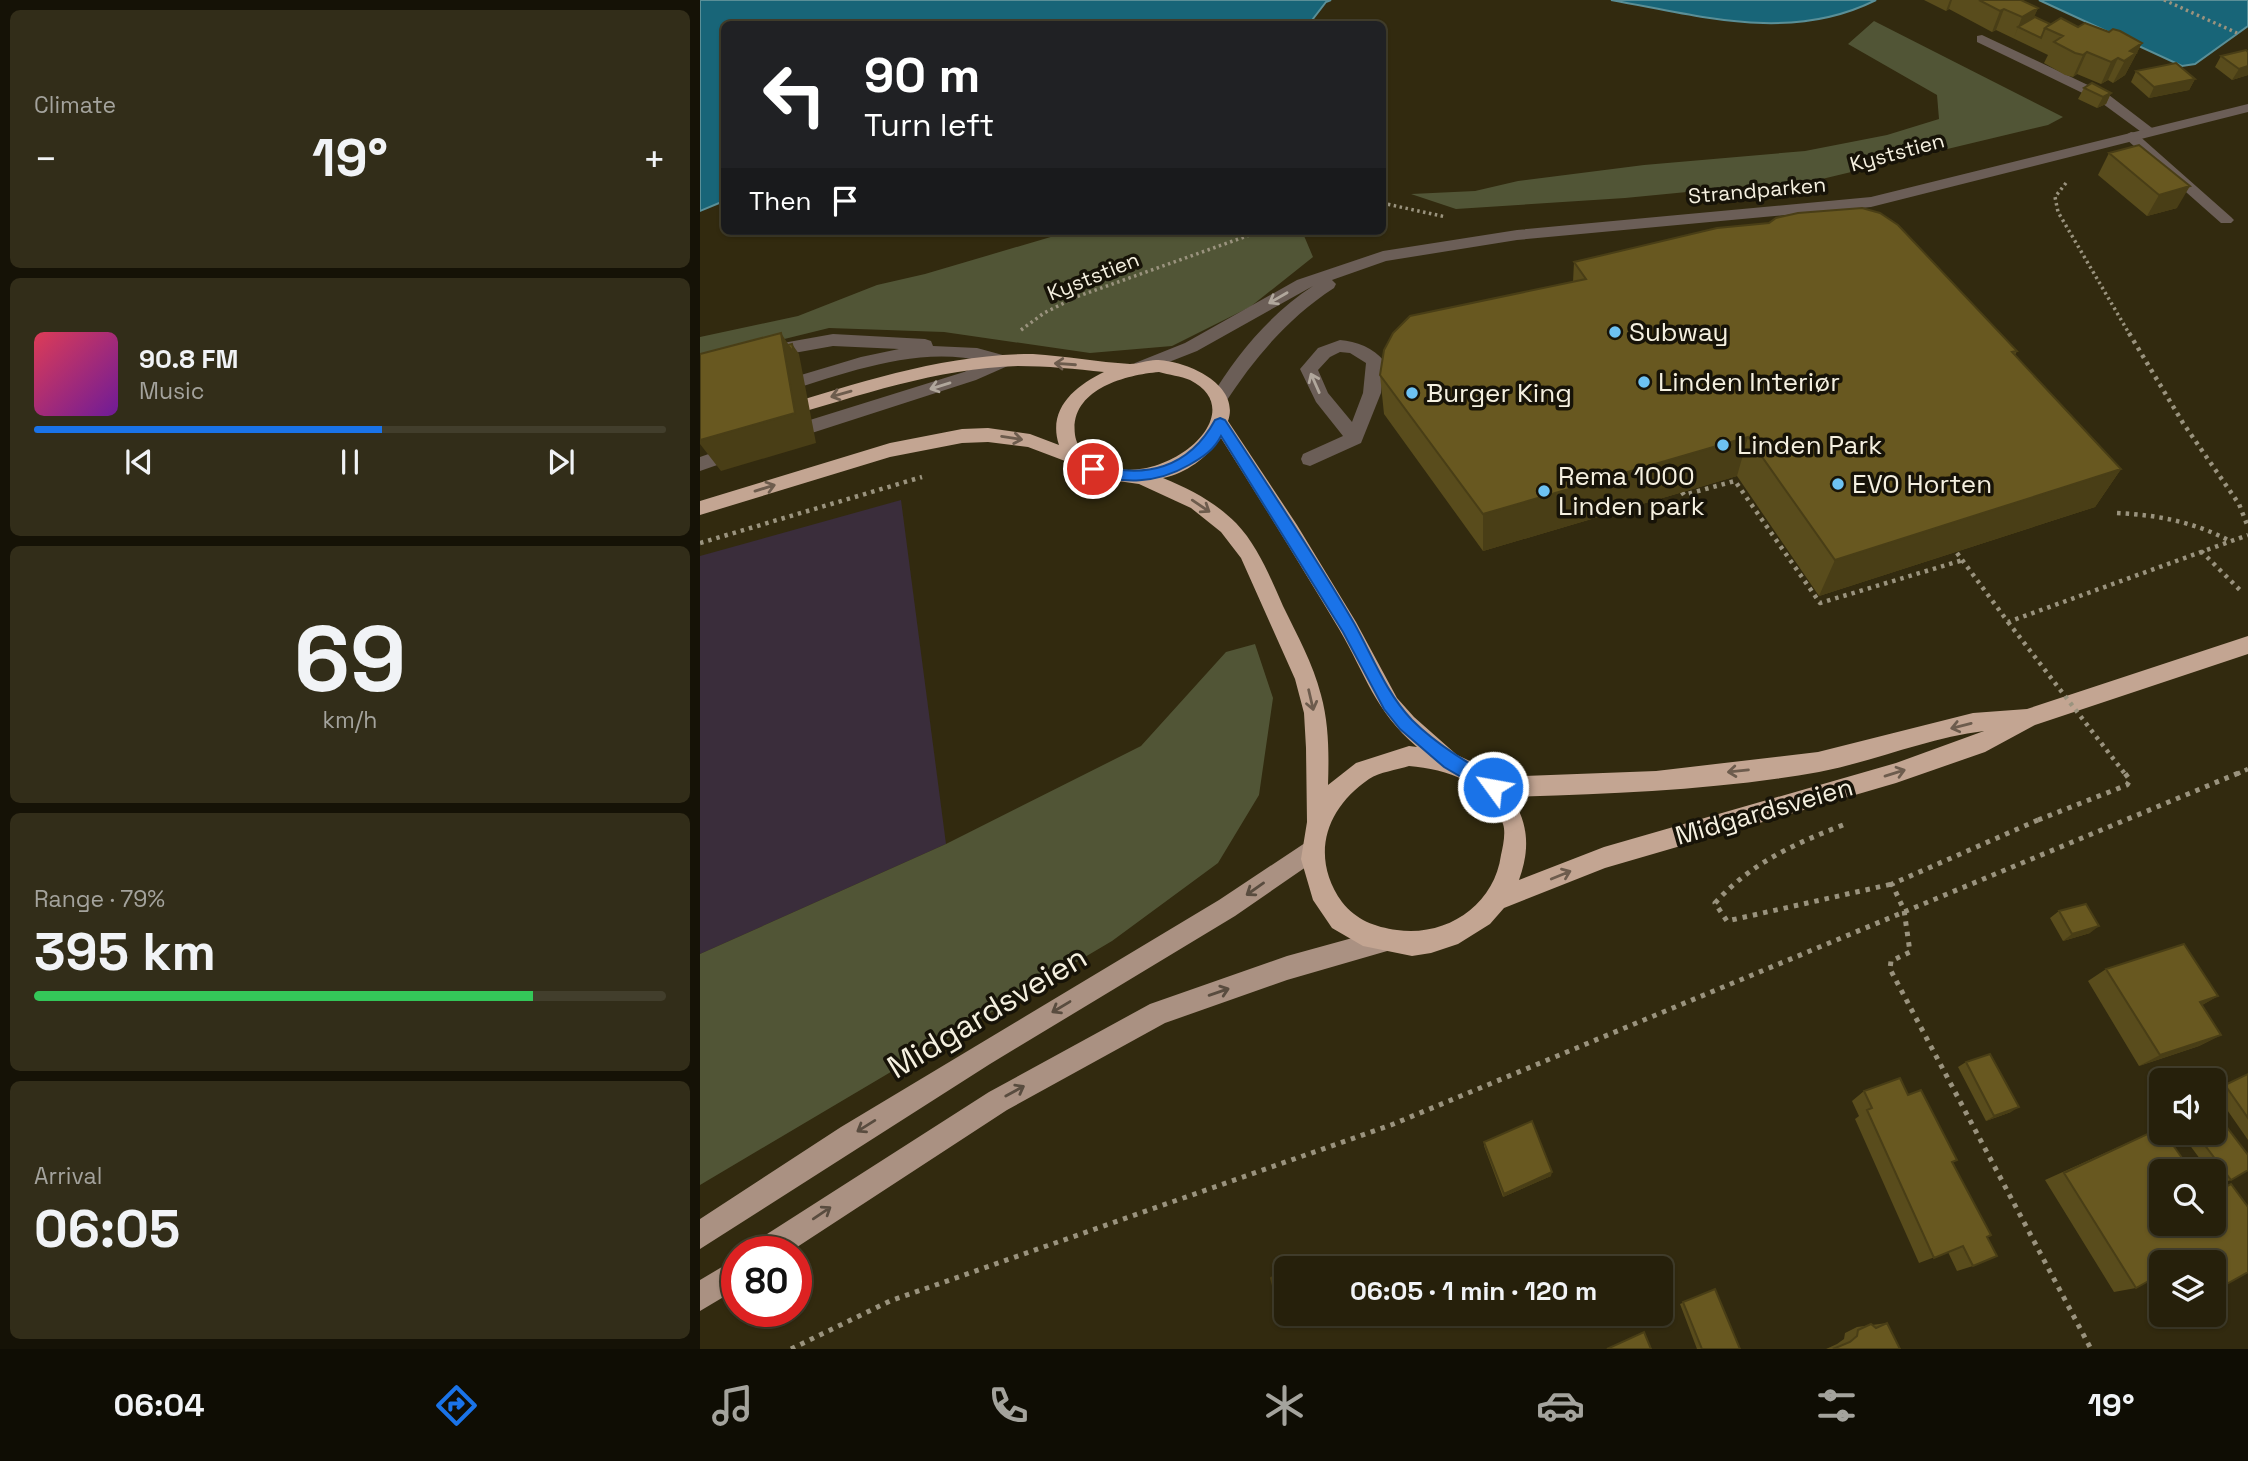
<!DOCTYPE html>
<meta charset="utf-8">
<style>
body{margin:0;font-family:"Space Grotesk",sans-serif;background:#322d19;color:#f1f3f6;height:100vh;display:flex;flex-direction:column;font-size:26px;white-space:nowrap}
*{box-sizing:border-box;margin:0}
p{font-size:23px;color:#a4a39d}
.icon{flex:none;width:38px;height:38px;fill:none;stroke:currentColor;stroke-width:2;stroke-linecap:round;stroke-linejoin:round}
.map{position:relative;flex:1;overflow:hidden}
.drawer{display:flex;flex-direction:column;gap:10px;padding:10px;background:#151206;width:700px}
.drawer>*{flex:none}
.top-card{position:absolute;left:21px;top:21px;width:665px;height:214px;border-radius:10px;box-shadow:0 2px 5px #0004,0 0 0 2px #423e2c;background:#202124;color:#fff;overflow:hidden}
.buttons{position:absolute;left:1449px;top:1068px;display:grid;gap:14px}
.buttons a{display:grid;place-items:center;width:77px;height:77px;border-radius:10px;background:#26200b;box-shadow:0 2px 5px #0004,0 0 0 2px #423e2c;font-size:35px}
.speed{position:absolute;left:21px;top:1236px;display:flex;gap:14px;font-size:35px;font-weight:700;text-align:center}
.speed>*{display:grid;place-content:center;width:91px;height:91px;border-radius:50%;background:#26200b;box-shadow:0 2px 5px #0004,0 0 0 2px #423e2c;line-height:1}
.speed .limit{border:10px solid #d22;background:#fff;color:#111}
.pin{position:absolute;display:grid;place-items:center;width:60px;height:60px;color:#fff;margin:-30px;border:4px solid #fff;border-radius:50%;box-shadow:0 2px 7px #0007}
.me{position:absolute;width:77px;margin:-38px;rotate:302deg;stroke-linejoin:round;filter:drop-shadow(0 0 5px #0008)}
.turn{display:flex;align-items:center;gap:24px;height:147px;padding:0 28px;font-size:32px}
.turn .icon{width:91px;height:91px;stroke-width:2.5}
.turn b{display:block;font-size:49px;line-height:60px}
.then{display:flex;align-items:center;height:66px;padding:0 28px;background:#0003;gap:14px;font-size:26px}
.big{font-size:52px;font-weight:700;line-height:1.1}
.drawer .tile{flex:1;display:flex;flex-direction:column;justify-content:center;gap:10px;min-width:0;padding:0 24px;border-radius:10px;background:#322d19}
.drawer .dial{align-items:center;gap:0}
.dial b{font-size:91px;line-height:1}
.song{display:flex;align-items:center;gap:21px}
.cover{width:84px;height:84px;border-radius:10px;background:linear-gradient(135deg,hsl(350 70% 55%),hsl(280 70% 35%))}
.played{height:7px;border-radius:4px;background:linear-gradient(90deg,#1a73e8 55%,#423e2c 55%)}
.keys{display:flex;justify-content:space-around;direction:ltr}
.heat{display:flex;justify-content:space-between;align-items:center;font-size:38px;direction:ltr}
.charge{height:10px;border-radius:5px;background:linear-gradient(90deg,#34c759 79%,#423e2c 0)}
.trip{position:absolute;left:574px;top:1256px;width:399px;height:70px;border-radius:10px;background:#26200b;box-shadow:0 2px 5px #0004,0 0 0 2px #423e2c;font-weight:700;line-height:70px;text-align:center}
.tab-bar{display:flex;height:112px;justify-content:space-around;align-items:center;background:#0f0d04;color:#a4a39d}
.tab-bar .icon{width:49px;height:49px}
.tab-bar .selected{color:#1a73e8}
.tab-bar b{font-size:32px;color:#f1f3f6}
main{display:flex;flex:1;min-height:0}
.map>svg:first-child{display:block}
</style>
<main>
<section class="drawer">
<div class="tile"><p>Climate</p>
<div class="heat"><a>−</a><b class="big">19°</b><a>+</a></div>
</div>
<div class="tile">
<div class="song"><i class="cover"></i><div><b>90.8 FM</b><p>Music</p></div></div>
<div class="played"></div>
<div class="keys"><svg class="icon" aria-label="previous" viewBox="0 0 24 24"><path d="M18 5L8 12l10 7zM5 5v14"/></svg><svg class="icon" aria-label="pause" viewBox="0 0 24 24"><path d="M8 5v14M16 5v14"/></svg><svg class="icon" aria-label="next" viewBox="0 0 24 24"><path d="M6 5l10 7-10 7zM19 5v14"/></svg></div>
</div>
<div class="tile dial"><b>69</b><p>km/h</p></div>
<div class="tile"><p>Range · 79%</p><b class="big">395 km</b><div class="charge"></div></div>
<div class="tile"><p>Arrival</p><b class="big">06:05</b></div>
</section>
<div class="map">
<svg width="1548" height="1349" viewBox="0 0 1548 1349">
<rect width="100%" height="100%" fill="#322a0f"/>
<path fill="#3a2d3b" d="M201,500L246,844L0,954V556Z"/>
<path fill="#515536" d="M1174,21L1363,117L1348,125L1122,179L925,198L756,209L711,194L775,191L818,181L944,165L1105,151L1187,135L1239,119L1237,95L1148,44Z
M371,231H602L613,257L550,307L472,346L390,353L244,332L129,328L0,360V337L98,316L177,285L225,274Z
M555,644L573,698L559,795L518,863L412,941L0,1185V954L246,844L441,746L526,652Z"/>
<path fill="#186578" stroke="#5a8f97" stroke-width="2" d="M0,0H631L626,2L609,24H24V201L0,211Z
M911,0H1176C1090,43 1001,16 911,0Z
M1339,0H1548V26L1495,64L1482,66Z"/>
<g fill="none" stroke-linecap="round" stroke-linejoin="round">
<path stroke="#9a937e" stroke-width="3.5" stroke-dasharray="2.5 3.5" stroke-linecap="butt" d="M1464,0L1537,33
M1366,183L1355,197L1358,212L1430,335
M682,203L746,217
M321,330L344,313L376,297L561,231"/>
<path stroke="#9a937e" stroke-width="4.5" stroke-dasharray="3.5 5" stroke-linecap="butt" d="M1429,333L1483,423L1539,504L1548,527
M982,492L984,495L1035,481L1120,603L1263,560
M1417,513C1458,515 1494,522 1530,541
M0,543L222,477
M1501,551L1541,591
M1257,553L1308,622L1548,535
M1537,774L1548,769"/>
<path stroke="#9a937e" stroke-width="5" stroke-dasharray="4.5 6" stroke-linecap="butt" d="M1338,820L1192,884L1204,910L1210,952L1191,961L1190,969L1391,1349
M1143,825C1094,844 1051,863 1015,903L1027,921L1192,884
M91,1349L190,1301L691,1125L1541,772"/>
<path fill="#6b5e57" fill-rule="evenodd" d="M1282,35L1409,95L1456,131L1454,134H1444L1399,101L1277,42V36Z
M1431,132L1436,133L1531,217L1534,220L1531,223H1521L1426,139L1424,136Z
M133,334L225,339L231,341L233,346L277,348L310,357L313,361L310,365L276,380L87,441L81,439L78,434L81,429L264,372L286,362C216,344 143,375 77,394L71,392L68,388L71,384L161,357L199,349L133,346L66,358L57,352L66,346Z
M640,340C656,341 674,348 684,361L681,393L661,443L610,466L603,464L601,459L603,454L643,436L616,402L600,369L618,348ZM640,352L650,353L666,363L663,393L652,422L628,393L618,370L630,357Z
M40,443L46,445L49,450L46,455L0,471V457Z"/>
<path fill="#6b5e57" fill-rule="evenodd" d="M1548,104V112L1171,207L817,240L686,261L632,280L636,284L634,288C588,318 555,357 525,403H513L510,399C536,355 570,314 613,286L497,351L441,373L432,367L435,363L485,343L597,280L683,251L817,230L1171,197Z"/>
<path fill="#aa9182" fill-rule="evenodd" d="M611,839L619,842L623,850L619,858L535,916L290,1064L0,1249V1219L141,1127L519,900Z
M685,929L694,933L697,941L694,949L587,980L465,1023L307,1110L91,1251H52L56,1241L289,1092L450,1004L587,956Z
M37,1258V1289L0,1311V1280Z"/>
<path fill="#c3a592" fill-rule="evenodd" d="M333,354C366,356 398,362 430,364C438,364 448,360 456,360C485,360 541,384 528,421L597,525L656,622L697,698L714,717L757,755L783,767L795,777L956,771L1118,752L1273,713L1327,709L1548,636V654L1335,725L1285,752L1196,783L905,868L804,908L790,924L758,944L731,953L712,956L663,946L632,928L613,900L601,859L607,822L606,748L604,713L595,679L541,558L521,532L491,508L439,484L397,478L373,464L328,447L288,442L262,443L190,457L0,515V501L190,443L262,429L288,428L330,434L359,445C347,409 375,386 404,372C376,369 347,366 318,366C237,368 159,396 82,418L76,416L73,412L76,408C160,382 245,354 333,354ZM459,372C469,375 481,376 490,380C555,413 464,490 402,465C389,460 377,449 375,435C369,390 424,375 459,372ZM521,438C561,501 600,564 639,629C666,675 674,710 717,747L709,746L656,763L628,785C629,755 629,724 621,695C613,663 597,635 583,606C570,577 558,546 536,523C515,502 490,489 463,478C487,473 506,458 521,438ZM1284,731L1196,763L904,847L819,880C830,850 829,823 811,797C913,794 1018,790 1119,772C1175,761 1228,738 1284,731ZM709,766C747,769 789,783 803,824C806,833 803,846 801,855C794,906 746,937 697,930C675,927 656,920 642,902C610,857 625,809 669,779C680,772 696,770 709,766Z"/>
<path stroke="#9a937e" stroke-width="4.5" stroke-dasharray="3.5 5" stroke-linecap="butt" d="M1308,622L1425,774"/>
<path stroke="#9a937e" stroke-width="5" stroke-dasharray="4.5 6" stroke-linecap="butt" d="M1338,820L1427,785L1430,780L1424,772"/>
</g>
<path fill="#594c1c" d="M1224,0H1324L1323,1L1338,8L1333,18L1350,24L1378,27L1409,32L1442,43L1425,75L1413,83L1408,80L1401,84L1377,74L1373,77L1365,75L1344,63L1348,55L1296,30L1292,32L1249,9L1246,11Z
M1548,52V75L1532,80L1515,67L1521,56Z
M1436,71L1495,79L1489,90L1449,98L1431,82Z
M1384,88L1411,93L1406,104L1397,108L1378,99Z
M1409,153L1477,208L1447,216L1398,175Z
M874,262L1317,351L1315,355L1421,469L1395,507L1119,596L1037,476L783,551L684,414L680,375L873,282Z
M1359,911L1390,933L1363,941L1350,918Z
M1406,969L1518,996L1502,1005L1521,1035L1499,1046L1439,1066L1388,981Z
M1266,1062L1311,1112L1286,1121L1258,1067Z
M1548,1074V1140L1514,1091V1090Z
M1164,1091L1208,1095L1253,1162L1287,1237L1273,1266L1257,1271L1248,1252L1219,1263L1155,1119L1159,1116L1152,1101Z
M1456,1130L1466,1135L1491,1171H1461V1223H1514V1189L1531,1184L1548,1207V1272L1514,1291V1262H1461V1297L1450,1280L1436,1288L1414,1292L1345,1180Z
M1480,1132H1514L1531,1180L1519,1184L1514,1177V1171H1509Z
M784,1142L851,1176L803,1197L784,1146Z
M1015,1289L1040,1349H997L980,1304Z
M1187,1323L1200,1349H1126L1137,1344L1144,1339L1145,1333L1157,1327Z"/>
<path fill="#493e16" d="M1250,0H1252L1249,9L1246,11Z
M1338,8L1329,29L1318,27L1314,38L1322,17Z
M1304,9L1296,30L1292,32L1300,11Z
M1442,43L1425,75L1413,83L1430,51Z
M1387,52L1377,74L1373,77L1383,55Z
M1418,58L1408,80L1401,84L1411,62Z
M1548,66V75L1532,80L1539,69Z
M1495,79L1489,90L1449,98L1454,87Z
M1411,93L1406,104L1397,108L1403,97Z
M1490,186L1477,208L1447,216L1459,195Z
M81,333L94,353L92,344L99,354L116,443L21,471L0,444V440Z
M1048,437L1037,476L783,551V514Z
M1421,469L1395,507L1119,596L1135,560Z
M1399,926L1390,933L1363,941L1372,934Z
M1518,996L1497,1008L1500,1002Z
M1521,1035L1499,1046L1439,1066L1460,1055Z
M1319,1107L1311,1112L1286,1121L1294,1116Z
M852,1172L851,1176L803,1197L804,1194Z"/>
<path fill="#685820" stroke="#493e16" stroke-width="2" d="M1279,0H1321L1338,8L1322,17L1304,9L1300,11Z
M1335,17L1350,24L1345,28L1341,38L1318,27Z
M1361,18L1378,27L1385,23L1409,32L1413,29L1420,31L1442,43L1430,51L1436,53L1424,61L1418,58L1411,62L1387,52L1383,55L1375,53L1354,42L1363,36L1345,28Z
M1546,50L1548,52V66L1539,69L1521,56Z
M1476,63L1495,79L1454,87L1436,71Z
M1392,83L1411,93L1403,97L1384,88Z
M1439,145L1490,186L1459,195L1409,153Z
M1162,208L1180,213L1198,225L1317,351L1312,352L1421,469L1135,560L1048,437L783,514L680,375L684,350L693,333L710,316L886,279L874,262L1017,228L1069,223L1076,218L1098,213Z
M81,333L95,413L0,440V354Z
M92,344L94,353L88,345Z
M1386,904L1399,926L1372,934L1359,911Z
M1484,944L1518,996L1500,1002L1521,1035L1460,1055L1406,969Z
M1290,1054L1319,1107L1294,1116L1266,1062Z
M1548,1074V1118L1525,1085Z
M1200,1078L1208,1095L1221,1090L1257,1160L1252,1162L1291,1235L1287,1237L1297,1256L1273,1266L1263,1246L1234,1258L1167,1110L1172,1108L1164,1091Z
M1516,1113L1548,1155V1170L1531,1180L1495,1132H1514V1114Z
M832,1121L852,1172L804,1194L784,1142Z
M1456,1130L1466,1135L1491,1171H1461V1223H1514V1193L1531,1184L1548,1207V1272L1514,1291V1262H1461V1274L1436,1288L1364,1173Z
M586,1271V1306L579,1309L571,1278Z
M1015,1289L1040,1349H1002L983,1302Z
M1187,1323L1200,1349H1133L1150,1342L1157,1336L1158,1330L1171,1324L1176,1328Z
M944,1332L951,1349H907Z"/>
<defs><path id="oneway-shaft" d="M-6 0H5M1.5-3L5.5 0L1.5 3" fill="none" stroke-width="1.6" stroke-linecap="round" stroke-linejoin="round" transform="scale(1.75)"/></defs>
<g stroke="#b0a79c">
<use href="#oneway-shaft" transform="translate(578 298) rotate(150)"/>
<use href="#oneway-shaft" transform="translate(615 383) rotate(-114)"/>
<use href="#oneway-shaft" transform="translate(240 386) rotate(163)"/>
</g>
<g stroke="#6d5c4d">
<use href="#oneway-shaft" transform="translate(365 364) rotate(-176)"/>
<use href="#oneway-shaft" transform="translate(141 394) rotate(164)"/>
<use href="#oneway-shaft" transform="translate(312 438) rotate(9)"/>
<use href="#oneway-shaft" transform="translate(65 488) rotate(-17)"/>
<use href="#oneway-shaft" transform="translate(501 506) rotate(34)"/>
<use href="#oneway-shaft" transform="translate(611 700) rotate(77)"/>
<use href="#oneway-shaft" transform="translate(1261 726) rotate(166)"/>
<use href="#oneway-shaft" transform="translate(1038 771) rotate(174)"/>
<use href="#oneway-shaft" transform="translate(1195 773) rotate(-17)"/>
<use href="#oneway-shaft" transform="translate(861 875) rotate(-22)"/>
</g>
<g stroke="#594c3f">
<use href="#oneway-shaft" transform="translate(555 889) rotate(145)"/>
<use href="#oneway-shaft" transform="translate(519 992) rotate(-19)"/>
<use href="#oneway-shaft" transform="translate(361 1007) rotate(149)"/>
<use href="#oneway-shaft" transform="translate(315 1091) rotate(-29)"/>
<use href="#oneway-shaft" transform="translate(166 1126) rotate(148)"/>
<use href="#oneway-shaft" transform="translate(122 1213) rotate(-34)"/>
</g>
<path fill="#1a73e8" stroke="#114b97" stroke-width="2" d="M520,418L525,420C569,487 614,554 654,623C672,655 686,693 712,720C737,745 768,763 799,781L801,787L799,792L793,794L787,792L744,767L700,729L684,709L643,632L521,436C514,450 503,457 489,465C456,484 424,484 388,473L386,469L393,464C445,480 489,468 515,420Z"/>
<g fill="#6dc2f3" stroke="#171308" stroke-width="2.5">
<circle cx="915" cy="332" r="7"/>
<circle cx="944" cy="382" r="7"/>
<circle cx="712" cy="393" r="7"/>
<circle cx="1023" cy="445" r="7"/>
<circle cx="1138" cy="484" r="7"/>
<circle cx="844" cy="491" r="7"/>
</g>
<g text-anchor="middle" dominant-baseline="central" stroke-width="7" stroke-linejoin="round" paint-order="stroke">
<g font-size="21" fill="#f5f0e0" stroke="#171308">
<text transform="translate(1197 152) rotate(-15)">Kyststien</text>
<text transform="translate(1057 190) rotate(-5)">Strandparken</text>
<text transform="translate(393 276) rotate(-22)">Kyststien</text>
</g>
<g font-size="26" fill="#f5f0e0" stroke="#171308" text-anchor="start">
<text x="929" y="332">Subway</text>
<text x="958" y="382">Linden Interiør</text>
<text x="726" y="393">Burger King</text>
<text x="1037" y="445">Linden Park</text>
<text x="858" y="476">Rema 1000<tspan x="858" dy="30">Linden park</tspan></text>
<text x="1152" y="484">EVO Horten</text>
</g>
<g font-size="26" fill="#f5f0e0" stroke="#171308">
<text transform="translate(1064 811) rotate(-16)">Midgardsveien</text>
</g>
<g font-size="32" fill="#f5f0e0" stroke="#171308">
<text transform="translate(287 1012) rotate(-31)">Midgardsveien</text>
</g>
</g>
</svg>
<div class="buttons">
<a><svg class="icon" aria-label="sound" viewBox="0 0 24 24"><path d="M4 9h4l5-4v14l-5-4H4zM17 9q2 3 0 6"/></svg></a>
<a><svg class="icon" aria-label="search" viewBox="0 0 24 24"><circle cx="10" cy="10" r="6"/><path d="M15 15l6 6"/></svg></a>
<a><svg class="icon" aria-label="layers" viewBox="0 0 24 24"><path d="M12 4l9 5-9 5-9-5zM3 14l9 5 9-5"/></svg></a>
</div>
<div class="speed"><div class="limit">80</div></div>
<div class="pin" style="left:393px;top:469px;background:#d93025"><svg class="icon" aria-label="arrive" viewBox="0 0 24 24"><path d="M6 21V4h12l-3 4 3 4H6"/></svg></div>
<svg class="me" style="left:793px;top:787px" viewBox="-20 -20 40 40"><circle r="17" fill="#1a73e8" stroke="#fff" stroke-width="3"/><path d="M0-11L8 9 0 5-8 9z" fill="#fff"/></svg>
<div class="trip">06:05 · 1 min · 120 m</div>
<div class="top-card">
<div class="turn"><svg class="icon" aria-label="left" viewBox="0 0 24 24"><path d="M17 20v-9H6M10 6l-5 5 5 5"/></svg><div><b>90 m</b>Turn left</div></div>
<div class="then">Then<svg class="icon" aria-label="arrive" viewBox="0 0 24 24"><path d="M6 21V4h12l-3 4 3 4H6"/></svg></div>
</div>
</div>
</main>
<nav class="tab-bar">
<b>06:04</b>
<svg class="icon selected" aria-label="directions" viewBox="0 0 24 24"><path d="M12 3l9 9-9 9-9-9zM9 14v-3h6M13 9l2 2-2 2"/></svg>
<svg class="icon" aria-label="music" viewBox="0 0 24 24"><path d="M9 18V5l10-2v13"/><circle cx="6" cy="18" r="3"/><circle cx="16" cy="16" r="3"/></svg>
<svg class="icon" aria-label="phone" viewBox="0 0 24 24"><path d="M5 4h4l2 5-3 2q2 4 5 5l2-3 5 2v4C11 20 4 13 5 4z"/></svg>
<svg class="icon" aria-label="climate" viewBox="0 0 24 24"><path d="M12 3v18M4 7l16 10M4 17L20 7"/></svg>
<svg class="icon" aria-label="car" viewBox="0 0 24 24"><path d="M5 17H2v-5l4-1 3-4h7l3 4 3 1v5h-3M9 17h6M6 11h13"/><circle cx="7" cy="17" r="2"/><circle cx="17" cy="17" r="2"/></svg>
<svg class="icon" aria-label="filters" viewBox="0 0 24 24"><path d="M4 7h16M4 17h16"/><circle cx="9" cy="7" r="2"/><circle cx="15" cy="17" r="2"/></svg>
<b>19°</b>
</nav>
